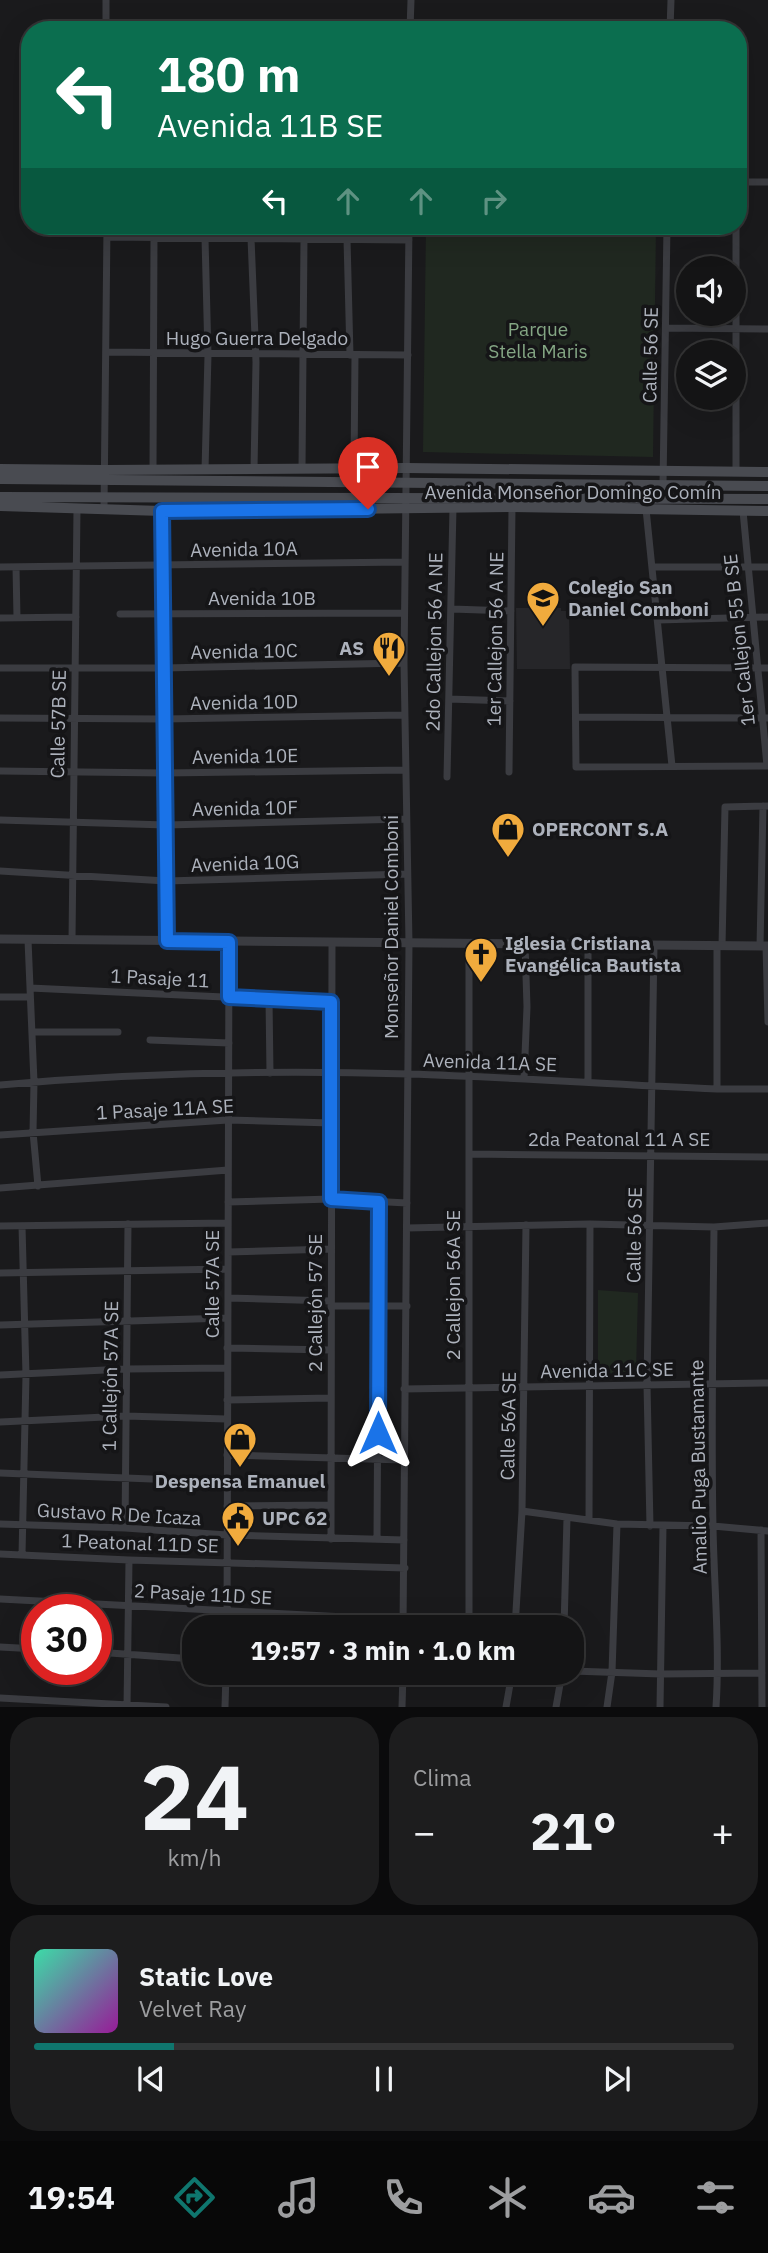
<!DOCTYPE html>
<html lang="es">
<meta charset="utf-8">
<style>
body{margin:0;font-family:"IBM Plex Sans",sans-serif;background:#1d1d1e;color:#f1f3f6;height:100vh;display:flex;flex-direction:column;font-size:26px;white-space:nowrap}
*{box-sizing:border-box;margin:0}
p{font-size:23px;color:#9d9ea0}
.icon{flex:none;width:38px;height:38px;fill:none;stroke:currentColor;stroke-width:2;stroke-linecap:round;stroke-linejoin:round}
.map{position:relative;height:1707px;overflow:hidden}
.details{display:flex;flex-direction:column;gap:10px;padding:10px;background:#0b0b0c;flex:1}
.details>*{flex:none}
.banner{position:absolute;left:21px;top:21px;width:726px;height:214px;border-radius:28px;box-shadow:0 7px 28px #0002,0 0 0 2px #333334;background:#0b6e4f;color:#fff;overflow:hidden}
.controls{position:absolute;left:676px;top:256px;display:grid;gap:14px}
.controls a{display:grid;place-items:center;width:70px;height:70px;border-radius:50%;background:#141415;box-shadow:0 7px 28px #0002,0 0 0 2px #333334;font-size:35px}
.speed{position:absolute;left:21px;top:1594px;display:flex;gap:14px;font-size:35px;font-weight:700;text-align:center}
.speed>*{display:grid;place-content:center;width:91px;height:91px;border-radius:50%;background:#141415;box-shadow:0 7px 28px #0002,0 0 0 2px #333334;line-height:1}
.speed .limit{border:10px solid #d22;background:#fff;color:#111}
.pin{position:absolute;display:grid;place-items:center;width:60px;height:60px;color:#fff;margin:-72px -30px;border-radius:50% 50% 50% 0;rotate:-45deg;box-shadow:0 0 7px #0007}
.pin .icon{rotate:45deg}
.me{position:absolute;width:77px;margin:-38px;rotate:0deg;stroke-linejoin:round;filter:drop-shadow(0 0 5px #0008)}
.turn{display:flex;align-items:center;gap:24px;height:147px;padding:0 21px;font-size:32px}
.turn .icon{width:91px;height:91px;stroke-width:2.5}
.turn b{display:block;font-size:49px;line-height:60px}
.lanes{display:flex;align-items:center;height:66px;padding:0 21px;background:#0003;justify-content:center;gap:35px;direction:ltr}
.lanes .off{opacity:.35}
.big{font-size:52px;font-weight:700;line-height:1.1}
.details .tile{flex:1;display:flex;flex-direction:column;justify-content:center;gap:10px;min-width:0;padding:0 24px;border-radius:28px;background:#1d1d1e}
.details .dial{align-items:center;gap:0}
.dial b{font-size:91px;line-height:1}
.song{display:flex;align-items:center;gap:21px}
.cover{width:84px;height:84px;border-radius:10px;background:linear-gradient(135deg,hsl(160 70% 55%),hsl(300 70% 35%))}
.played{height:7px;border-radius:4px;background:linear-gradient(90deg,#0f766e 20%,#333334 20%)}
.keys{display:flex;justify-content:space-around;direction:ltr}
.heat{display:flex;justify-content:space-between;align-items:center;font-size:38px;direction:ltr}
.details .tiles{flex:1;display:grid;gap:10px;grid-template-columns:1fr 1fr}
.tile:last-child{grid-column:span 2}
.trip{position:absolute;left:182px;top:1615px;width:402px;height:70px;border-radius:28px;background:#141415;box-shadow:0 7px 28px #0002,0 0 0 2px #333334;font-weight:700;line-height:70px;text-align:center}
.tabs{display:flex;height:112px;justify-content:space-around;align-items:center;background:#080808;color:#9d9ea0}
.tabs .icon{width:49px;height:49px}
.tabs .active{color:#0f766e}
.tabs b{font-size:32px;color:#f1f3f6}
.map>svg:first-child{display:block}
</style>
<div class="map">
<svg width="768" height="1707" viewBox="0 0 768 1707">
<rect width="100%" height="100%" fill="#1a1a1c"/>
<path fill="#262629" d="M516,608H561V611H569L570,669H517Z"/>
<path fill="#202820" d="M426,226H656L653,457L423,452Z
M598,1290L638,1293L636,1373L598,1375Z"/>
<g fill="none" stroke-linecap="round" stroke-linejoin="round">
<path stroke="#3b3c41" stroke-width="7" d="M106,0V30
M410,30L411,0
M670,30L671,0
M738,182H768
M107,237L409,240
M251,238L256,362L254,469
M347,239L350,355
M666,328L768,329
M106,352L408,355
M302,469L304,239
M354,469L355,355
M153,470L154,238
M205,470L208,355L205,238
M736,472V226
M663,485L667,226
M104,509L107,226
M646,509L672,766
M162,511L167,941
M743,511L767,766
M0,567L405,562
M16,567L17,618
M652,567H768
M452,609L511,611
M120,614L404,613
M0,618L76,617
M658,620L768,617
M0,668H164L404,663
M768,668L575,667L576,767L768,766
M449,699L510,701
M576,717L768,718
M0,718L164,719L404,715
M0,771L165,773L406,770
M509,772L512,507
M447,777L453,508
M0,820L166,825L406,819
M0,871L166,881L407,874
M28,940L34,1082L33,1132L38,1186
M72,940L77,509
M722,946L725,807L768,806
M760,946L763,806
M766,946L768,1022
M30,988L331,1002
M0,997H30
M269,999L270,1073
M32,1032H118
M150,1040L229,1043
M524,1079L527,1007L525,944
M588,1082V945
M0,1085C135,1073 273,1070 409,1074C512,1077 614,1085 717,1089H768
M717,1089V946
M0,1135L228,1120L331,1123
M469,1154L768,1157
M0,1188L228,1170
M228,1202L331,1199L407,1203
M0,1226L228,1223
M22,1226L26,1375L22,1555
M714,1227C713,1327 711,1426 713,1526C714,1586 720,1647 716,1707
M407,1228L590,1224L714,1227L768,1223
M228,1252L331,1249
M0,1273L228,1269
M228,1298L331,1301
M331,1306H407
M0,1325L227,1318
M227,1348L331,1350
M0,1375L126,1369L227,1368
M404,1389L768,1383
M227,1400L330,1398
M0,1422L126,1416L226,1419
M227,1455L404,1460
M0,1473L227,1482
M227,1506L330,1505
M522,1511L617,1524L713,1526L768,1531
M589,1520L590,1224
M0,1524L125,1528L227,1535L404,1540
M650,1526L647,1385L654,945
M125,1528L128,1224
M761,1530L762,1707
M331,1539L332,942
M377,1539L379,1202
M0,1554L129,1560L405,1568
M0,1599L403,1620
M227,1628L229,941
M403,1628L409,943L404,663L409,226
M469,1628V944
M515,1628L522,1511L526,1225
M564,1628L567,1518
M0,1647L37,1649
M96,1652L194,1659
M572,1671L661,1674L762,1673
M391,1673L403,1674
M0,1698L166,1707
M127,1707L129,1560
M225,1707L226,1673
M402,1707L403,1673
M506,1707L512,1673
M556,1707L562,1673
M607,1707L612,1672L617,1524
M660,1707L663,1526"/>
<path stroke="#3b3c41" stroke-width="9" d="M0,939L768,946"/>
<path stroke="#494b51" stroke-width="10" d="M0,469L104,470L407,468L768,472
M0,479L768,486
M0,497L768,499
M0,506L162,511L512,507L768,511"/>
</g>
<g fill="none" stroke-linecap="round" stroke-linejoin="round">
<defs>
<path id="route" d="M368,509L162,511L167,941L229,942V997L331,1002V1199L379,1202L378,1433"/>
</defs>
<use href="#route" stroke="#114b97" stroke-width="18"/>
<use href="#route" stroke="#1a73e8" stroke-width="12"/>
</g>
<defs>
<symbol id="school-pin" viewBox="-11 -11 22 30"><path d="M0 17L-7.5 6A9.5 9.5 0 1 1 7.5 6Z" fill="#f1ab3d" stroke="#151517"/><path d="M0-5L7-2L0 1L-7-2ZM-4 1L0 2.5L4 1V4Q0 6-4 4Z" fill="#111"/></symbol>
<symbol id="restaurant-pin" viewBox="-11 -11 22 30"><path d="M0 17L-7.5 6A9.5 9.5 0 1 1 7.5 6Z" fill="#f1ab3d" stroke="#151517"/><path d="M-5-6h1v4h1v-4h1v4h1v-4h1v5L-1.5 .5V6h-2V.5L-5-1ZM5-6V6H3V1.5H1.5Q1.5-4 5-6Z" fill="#111"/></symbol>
<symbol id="shop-pin" viewBox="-11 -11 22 30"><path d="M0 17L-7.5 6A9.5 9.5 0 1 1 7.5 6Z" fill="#f1ab3d" stroke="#151517"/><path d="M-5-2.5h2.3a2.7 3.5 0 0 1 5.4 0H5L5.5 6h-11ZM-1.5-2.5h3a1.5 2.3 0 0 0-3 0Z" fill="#111"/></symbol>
<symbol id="church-pin" viewBox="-11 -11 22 30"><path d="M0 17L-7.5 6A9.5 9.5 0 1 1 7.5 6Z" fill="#f1ab3d" stroke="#151517"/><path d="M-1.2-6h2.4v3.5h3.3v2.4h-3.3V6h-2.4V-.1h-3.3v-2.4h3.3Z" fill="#111"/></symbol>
<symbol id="civic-pin" viewBox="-11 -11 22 30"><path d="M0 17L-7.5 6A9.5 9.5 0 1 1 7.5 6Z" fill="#f1ab3d" stroke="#151517"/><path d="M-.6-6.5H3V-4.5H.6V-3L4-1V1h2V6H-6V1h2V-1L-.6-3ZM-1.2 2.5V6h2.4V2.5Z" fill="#111"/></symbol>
</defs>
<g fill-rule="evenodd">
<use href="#school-pin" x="524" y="579" width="38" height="52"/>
<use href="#restaurant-pin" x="370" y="629" width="38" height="52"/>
<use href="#shop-pin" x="489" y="810" width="38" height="52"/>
<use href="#church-pin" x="462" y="935" width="38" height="52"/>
<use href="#shop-pin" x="221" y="1420" width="38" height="52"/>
<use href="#civic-pin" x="219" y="1499" width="38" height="52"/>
</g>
<g text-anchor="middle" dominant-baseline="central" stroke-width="7" stroke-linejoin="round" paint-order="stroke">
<g font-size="19" fill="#84a684" stroke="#151517">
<text x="538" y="329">Parque<tspan x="538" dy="22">Stella Maris</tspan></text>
</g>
<g font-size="19" fill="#adb2bc" stroke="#151517">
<text x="257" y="338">Hugo Guerra Delgado</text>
<text transform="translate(650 355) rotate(-89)">Calle 56 SE</text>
<text x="573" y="492">Avenida Monseñor Domingo Comín</text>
<text transform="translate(244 549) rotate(-1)">Avenida 10A</text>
<text x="262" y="598">Avenida 10B</text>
<text transform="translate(495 639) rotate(-89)">1er Callejon 56 A NE</text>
<text transform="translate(739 640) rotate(-96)">1er Callejon 55 B SE</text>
<text transform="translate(434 642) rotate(-89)">2do Callejon 56 A NE</text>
<text transform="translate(244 651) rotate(-1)">Avenida 10C</text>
<text transform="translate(244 702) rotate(-1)">Avenida 10D</text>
<text transform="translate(58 724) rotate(-89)">Calle 57B SE</text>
<text transform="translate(245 756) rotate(-1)">Avenida 10E</text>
<text transform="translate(245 808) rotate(-1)">Avenida 10F</text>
<text transform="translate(245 863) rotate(-2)">Avenida 10G</text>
<text transform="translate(391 927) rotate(-90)">Monseñor Daniel Comboni</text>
<text transform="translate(160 978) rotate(3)">1 Pasaje 11</text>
<text transform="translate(490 1062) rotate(2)">Avenida 11A SE</text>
<text transform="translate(165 1109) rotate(-3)">1 Pasaje 11A SE</text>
<text x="619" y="1139">2da Peatonal 11 A SE</text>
<text transform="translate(634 1235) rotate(-89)">Calle 56 SE</text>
<text transform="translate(212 1284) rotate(-90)">Calle 57A SE</text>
<text transform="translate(453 1285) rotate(-90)">2 Callejon 56A SE</text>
<text transform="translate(315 1303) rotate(-90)">2 Callejón 57 SE</text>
<text transform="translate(607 1370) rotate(-1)">Avenida 11C SE</text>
<text transform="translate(110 1376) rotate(-89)">1 Callejón 57A SE</text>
<text transform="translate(508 1426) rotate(-89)">Calle 56A SE</text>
<text transform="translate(698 1467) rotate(-91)">Amalio Puga Bustamante</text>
<text transform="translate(119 1514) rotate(3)">Gustavo R De Icaza</text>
<text transform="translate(140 1543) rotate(2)">1 Peatonal 11D SE</text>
<text transform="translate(203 1594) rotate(3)">2 Pasaje 11D SE</text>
</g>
<g font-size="19" font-weight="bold" fill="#adb2bc" stroke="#151517" text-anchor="start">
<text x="568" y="587">Colegio San<tspan x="568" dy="22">Daniel Comboni</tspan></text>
<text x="364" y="648" text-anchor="end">AS</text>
<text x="532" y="829">OPERCONT S.A</text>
<text x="505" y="943">Iglesia Cristiana<tspan x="505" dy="22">Evangélica Bautista</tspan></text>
<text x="240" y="1481" text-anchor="middle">Despensa Emanuel</text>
<text x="262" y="1518">UPC 62</text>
</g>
</g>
</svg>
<div class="controls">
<a><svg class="icon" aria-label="sound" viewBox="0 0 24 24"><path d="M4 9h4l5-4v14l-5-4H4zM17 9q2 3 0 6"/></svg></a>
<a><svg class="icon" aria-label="layers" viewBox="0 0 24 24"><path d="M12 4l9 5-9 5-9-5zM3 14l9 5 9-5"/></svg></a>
</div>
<div class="speed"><div class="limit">30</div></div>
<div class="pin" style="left:368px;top:509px;background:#d93025"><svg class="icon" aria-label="arrive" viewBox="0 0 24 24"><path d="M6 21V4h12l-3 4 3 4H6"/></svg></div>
<svg class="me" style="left:378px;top:1433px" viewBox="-20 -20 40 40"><path d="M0-17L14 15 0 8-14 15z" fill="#1a73e8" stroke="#fff" stroke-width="4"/></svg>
<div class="trip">19:57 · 3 min · 1.0 km</div>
<div class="banner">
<div class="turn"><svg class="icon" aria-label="left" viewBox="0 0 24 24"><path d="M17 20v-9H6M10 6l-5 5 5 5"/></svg><div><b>180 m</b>Avenida 11B SE</div></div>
<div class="lanes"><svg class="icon" aria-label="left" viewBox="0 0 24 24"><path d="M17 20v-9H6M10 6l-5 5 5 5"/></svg><svg class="icon off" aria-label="ahead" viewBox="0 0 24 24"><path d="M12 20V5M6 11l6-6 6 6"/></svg><svg class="icon off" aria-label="ahead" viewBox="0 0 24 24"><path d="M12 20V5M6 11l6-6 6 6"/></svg><svg class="icon off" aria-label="right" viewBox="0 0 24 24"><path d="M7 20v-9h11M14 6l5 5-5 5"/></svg></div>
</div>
</div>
<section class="details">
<div class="tiles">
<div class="tile dial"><b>24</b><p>km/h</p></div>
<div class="tile"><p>Clima</p>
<div class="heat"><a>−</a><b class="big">21°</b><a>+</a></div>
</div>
<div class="tile">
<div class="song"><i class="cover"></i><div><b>Static Love</b><p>Velvet Ray</p></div></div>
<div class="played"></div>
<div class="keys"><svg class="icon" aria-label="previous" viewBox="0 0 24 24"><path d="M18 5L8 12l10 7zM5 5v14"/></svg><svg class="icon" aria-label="pause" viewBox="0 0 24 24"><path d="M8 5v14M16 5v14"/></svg><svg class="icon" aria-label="next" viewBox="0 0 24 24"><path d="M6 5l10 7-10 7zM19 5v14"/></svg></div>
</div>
</div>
</section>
<nav class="tabs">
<b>19:54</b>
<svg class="icon active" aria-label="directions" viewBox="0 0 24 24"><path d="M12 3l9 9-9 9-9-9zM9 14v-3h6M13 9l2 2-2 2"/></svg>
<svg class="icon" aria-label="music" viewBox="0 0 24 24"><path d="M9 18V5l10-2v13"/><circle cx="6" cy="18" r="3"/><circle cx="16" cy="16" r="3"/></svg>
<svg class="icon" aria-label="phone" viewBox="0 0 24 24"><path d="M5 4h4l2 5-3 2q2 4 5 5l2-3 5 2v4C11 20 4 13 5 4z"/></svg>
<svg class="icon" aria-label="climate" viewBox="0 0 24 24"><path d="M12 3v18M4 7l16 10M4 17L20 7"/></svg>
<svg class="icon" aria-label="car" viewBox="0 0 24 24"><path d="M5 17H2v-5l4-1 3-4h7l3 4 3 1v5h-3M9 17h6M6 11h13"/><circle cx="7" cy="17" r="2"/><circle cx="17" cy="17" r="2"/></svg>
<svg class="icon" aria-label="filters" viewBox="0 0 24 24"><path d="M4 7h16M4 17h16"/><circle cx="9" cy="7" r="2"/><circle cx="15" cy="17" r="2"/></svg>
</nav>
